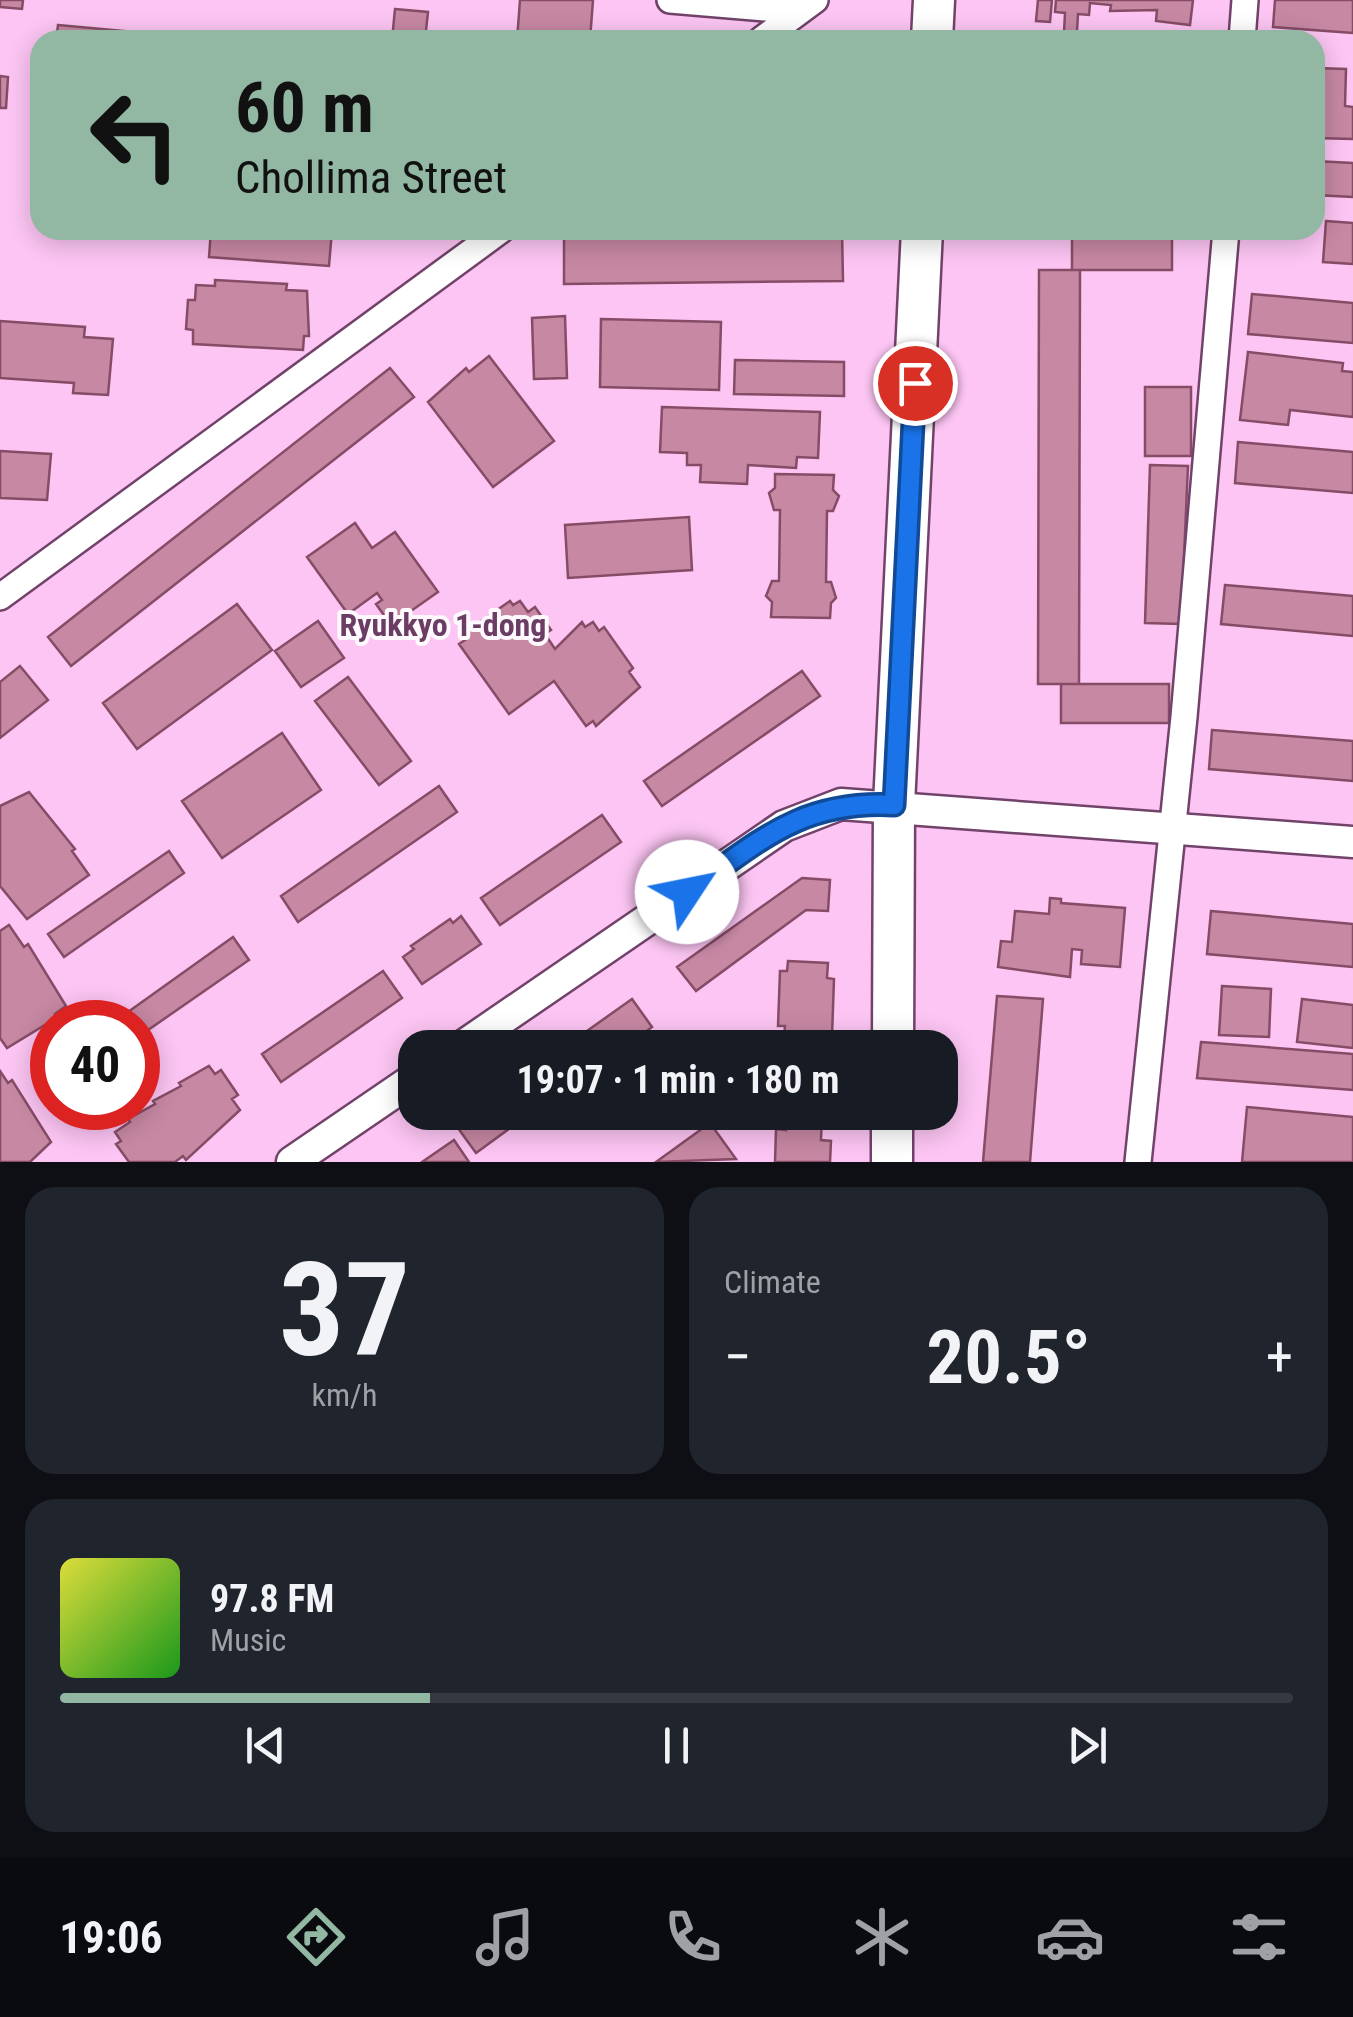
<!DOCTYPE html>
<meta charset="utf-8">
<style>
body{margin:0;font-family:"Roboto Condensed",sans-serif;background:#20242c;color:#f1f3f6;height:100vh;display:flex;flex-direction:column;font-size:38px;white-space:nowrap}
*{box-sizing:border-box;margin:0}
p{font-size:32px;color:#9ea1a6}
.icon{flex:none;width:55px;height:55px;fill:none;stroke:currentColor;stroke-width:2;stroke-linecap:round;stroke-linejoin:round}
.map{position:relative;height:1162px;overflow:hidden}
.details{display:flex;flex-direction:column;gap:25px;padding:25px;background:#0d0f14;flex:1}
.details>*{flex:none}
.hud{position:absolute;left:30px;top:30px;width:1295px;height:210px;border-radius:30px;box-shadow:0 5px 25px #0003;background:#92b7a2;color:#111;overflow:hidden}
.speed{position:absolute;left:30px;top:1000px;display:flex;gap:20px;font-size:50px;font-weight:700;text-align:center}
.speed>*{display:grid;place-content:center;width:130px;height:130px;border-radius:50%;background:#171b24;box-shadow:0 5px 25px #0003;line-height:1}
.speed .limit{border:15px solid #d22;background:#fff;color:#111}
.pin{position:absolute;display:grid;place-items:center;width:85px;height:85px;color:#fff;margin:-42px;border:5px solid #fff;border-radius:50%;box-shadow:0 2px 10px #0007}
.me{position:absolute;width:110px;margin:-55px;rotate:56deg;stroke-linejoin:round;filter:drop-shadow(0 0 8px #0008)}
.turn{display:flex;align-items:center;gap:35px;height:210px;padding:0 40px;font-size:45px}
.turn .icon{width:130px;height:130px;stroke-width:2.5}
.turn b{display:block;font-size:70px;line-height:85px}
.big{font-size:75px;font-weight:700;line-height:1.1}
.details .widget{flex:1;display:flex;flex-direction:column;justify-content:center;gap:15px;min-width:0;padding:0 35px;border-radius:30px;background:#20242c}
.details .dial{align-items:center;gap:0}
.dial b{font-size:130px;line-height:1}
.song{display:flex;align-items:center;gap:30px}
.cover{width:120px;height:120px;border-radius:15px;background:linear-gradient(135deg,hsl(60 70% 55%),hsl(120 70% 35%))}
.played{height:10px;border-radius:5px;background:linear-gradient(90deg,#92b7a2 30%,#363941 30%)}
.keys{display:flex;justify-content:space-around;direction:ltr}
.heat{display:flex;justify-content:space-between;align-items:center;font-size:55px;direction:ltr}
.details .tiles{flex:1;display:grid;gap:25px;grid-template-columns:1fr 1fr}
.widget:last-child{grid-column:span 2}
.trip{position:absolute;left:398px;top:1030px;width:560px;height:100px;border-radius:30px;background:#171b24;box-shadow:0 5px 25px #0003;font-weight:700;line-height:100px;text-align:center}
.menu{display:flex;height:160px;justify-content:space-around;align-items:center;background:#090b0e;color:#9ea1a6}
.menu .icon{width:70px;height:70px}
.menu .on{color:#92b7a2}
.menu b{font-size:45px;color:#f1f3f6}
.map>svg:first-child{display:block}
</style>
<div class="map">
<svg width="1353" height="1162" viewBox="0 0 1353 1162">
<rect width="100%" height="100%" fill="#fcc5f3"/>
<path fill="#c788a3" stroke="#864c66" stroke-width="2.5" d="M0,0H23L22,9L0,7Z
M520,0H593L590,40H517Z
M1038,0H1052L1050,22L1036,21Z
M1056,0H1193L1190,25L1156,21L1157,10L1110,11L1111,5L1090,3L1089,15L1078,14L1077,32H1092V40H1033L1034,32H1064L1065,13L1055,12Z
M1275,0H1353V33L1273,27Z
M395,9L428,12L425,40H392Z
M58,25L222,40H56Z
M1315,44L1316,68L1346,69L1345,106L1353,107V139L1315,138Z
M0,76L8,77L6,108H0Z
M1315,161L1353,163V197L1315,195Z
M1326,221L1353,223V264L1323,262Z
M211,230H332L329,266L209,257Z
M686,230H727V233H686Z
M785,230L842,231L843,281L564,284V235Z
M1072,230H1172V270H1072Z
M1039,270H1080L1079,684H1038Z
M215,280L287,284L286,290L307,291L309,336H304L303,350L193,344V330L186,329L188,300H195L196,285L215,286Z
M1252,294L1353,303V343L1248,334Z
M565,316L567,378L534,379L532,318Z
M601,319L721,322L719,390L600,387Z
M0,321L85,327L84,337L113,339L108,395L73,393L74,383L0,378Z
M1248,352L1343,363L1342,371L1353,372V417L1290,410L1288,425L1240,420Z
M489,356L554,441L493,487L428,402L466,368L469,372Z
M735,360L844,362V396L734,394Z
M390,368L414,397L71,666L48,637Z
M1145,387H1191V456H1145Z
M662,407L820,412L818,458L797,457L796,468L748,465L747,484L700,482L701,465H687V453L660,452Z
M1238,442L1353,452V493L1235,483Z
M0,451L51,454L47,500L0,498Z
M1150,465L1188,466L1181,624L1145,623Z
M775,474L834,475L833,490L839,496L833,511H827L826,582H831L836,598L831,603L830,618L771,617L772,602L766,596L772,581H779L780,510H774L769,493L775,488Z
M689,517L692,570L568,578L565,525Z
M355,523L372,548L395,532L438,592L391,625L376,604L382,600L377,593L348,614L307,557Z
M1225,585L1353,596V636L1221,624Z
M510,601L513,605L520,601L528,612L535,607L551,630L545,634L555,649L582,622L585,627L593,622L599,631L604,627L633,668L629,672L640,687L596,726L593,721L586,726L554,681L509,714L459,644L468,638L464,633Z
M237,604L272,650L137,749L103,703Z
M318,621L344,658L301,687L275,651Z
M20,666L48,700L0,738V682Z
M802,671L820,696L662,806L644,781Z
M348,677L411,761L379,785L315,701Z
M1061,684H1169V723H1061Z
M1212,730L1353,741V781L1209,769Z
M282,733L321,790L222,858L182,801Z
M439,786L457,812L298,922L281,896Z
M29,792L75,849L72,851L89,875L27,919L0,886V806Z
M602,815L621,842L500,925L481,898Z
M169,851L184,873L64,957L48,934Z
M802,878L830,880L828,911L806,910L696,991L677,967Z
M1050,898L1061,899V903L1125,908L1120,967L1081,964L1082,950L1072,949L1070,977L998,967L1001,941L1012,942L1015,911L1049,914Z
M1211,911L1353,924V967L1207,954Z
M461,916L481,944L422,984L403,957L414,949L411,946L450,919L453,923Z
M9,925L24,947L28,944L66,1006L55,1014L58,1017L7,1048L0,1038V931Z
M233,937L249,960L138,1037V1022H114Z
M788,961L828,963L827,978L834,979L832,1037H825L824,1048L783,1047L785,1026H778L780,971H787Z
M383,971L402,998L281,1082L262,1054Z
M1222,986L1271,989L1269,1037L1219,1035Z
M997,996L1043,999L1030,1162H983Z
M632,999L652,1027L624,1048H563Z
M1302,999L1353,1005V1048L1297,1042Z
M1201,1042L1353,1054V1090L1197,1078Z
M209,1066L215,1074L221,1070L238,1095L232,1099L240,1110L186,1160L183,1156L175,1162H129L116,1144L121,1141L115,1132L130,1122L128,1119L155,1104L153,1101L181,1086L179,1083Z
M0,1071L8,1083L12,1080L51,1142L30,1162H0Z
M1247,1107L1353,1117V1162H1242Z
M471,1112H532L476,1153L455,1124Z
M786,1112H830L822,1113L821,1140L831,1141L830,1162H775L776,1129L786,1130Z
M710,1123L736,1159L656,1162Z
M454,1140L469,1162H422Z"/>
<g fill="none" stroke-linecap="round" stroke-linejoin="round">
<defs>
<path id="minor" d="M670,0L800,11
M761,40L815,0
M1242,40L1245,0
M0,597L501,230
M1138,1162L1184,717L1226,230"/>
<path id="tertiary" d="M460,1048L784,826L841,804L1353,842
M292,1162L415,1078"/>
<path id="trunk" d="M932,40L934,0
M893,1048L894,805L922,230
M892,1162V1112"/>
</defs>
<use href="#minor" stroke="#71436a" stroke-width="30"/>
<use href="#tertiary" stroke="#71436a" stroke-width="35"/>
<use href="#trunk" stroke="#71436a" stroke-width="45"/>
<use href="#minor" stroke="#fff" stroke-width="25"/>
<use href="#tertiary" stroke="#fff" stroke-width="30"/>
<use href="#trunk" stroke="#fff" stroke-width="40"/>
</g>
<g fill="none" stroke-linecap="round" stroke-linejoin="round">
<defs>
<path id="route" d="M687,892C759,842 800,800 894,805L915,383"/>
</defs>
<use href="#route" stroke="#114b97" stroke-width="25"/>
<use href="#route" stroke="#1a73e8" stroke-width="18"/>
</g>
<g text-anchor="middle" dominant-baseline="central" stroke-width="8" stroke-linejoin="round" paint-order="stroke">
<g font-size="32" font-weight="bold" fill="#6b3d65" stroke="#fef9fd">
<text x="443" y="625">Ryukkyo 1-dong</text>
</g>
</g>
</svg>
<div class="speed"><div class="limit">40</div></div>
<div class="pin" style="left:915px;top:383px;background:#d93025"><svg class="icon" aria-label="arrive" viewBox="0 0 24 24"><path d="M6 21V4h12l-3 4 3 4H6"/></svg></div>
<svg class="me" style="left:687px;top:892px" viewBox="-20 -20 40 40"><circle r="19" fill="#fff"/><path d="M0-13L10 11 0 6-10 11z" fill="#1a73e8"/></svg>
<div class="trip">19:07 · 1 min · 180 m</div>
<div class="hud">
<div class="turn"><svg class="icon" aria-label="left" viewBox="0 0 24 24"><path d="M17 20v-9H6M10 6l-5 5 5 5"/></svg><div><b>60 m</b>Chollima Street</div></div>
</div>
</div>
<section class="details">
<div class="tiles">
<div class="widget dial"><b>37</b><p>km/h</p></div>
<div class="widget"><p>Climate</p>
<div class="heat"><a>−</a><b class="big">20.5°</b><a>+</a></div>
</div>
<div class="widget">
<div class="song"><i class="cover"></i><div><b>97.8 FM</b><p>Music</p></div></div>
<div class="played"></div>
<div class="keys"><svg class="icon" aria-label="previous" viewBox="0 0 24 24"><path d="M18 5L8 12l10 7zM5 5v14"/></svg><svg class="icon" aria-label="pause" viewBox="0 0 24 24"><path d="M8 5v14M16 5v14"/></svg><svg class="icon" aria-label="next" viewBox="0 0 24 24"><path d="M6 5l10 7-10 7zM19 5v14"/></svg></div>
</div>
</div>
</section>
<nav class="menu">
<b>19:06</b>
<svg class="icon on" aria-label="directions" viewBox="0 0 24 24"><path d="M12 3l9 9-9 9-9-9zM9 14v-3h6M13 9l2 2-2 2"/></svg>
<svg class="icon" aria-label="music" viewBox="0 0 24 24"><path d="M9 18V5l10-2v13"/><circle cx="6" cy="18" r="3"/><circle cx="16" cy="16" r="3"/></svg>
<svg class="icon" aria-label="phone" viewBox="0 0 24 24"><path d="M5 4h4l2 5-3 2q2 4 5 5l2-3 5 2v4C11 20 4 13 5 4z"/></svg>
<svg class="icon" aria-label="climate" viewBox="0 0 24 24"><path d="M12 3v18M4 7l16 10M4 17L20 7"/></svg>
<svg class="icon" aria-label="car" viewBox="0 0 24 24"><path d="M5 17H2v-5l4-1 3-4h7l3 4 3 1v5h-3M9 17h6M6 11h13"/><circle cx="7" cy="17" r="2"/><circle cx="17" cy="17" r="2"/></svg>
<svg class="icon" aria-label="filters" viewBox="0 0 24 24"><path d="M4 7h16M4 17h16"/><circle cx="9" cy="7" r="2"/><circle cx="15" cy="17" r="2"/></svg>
</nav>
